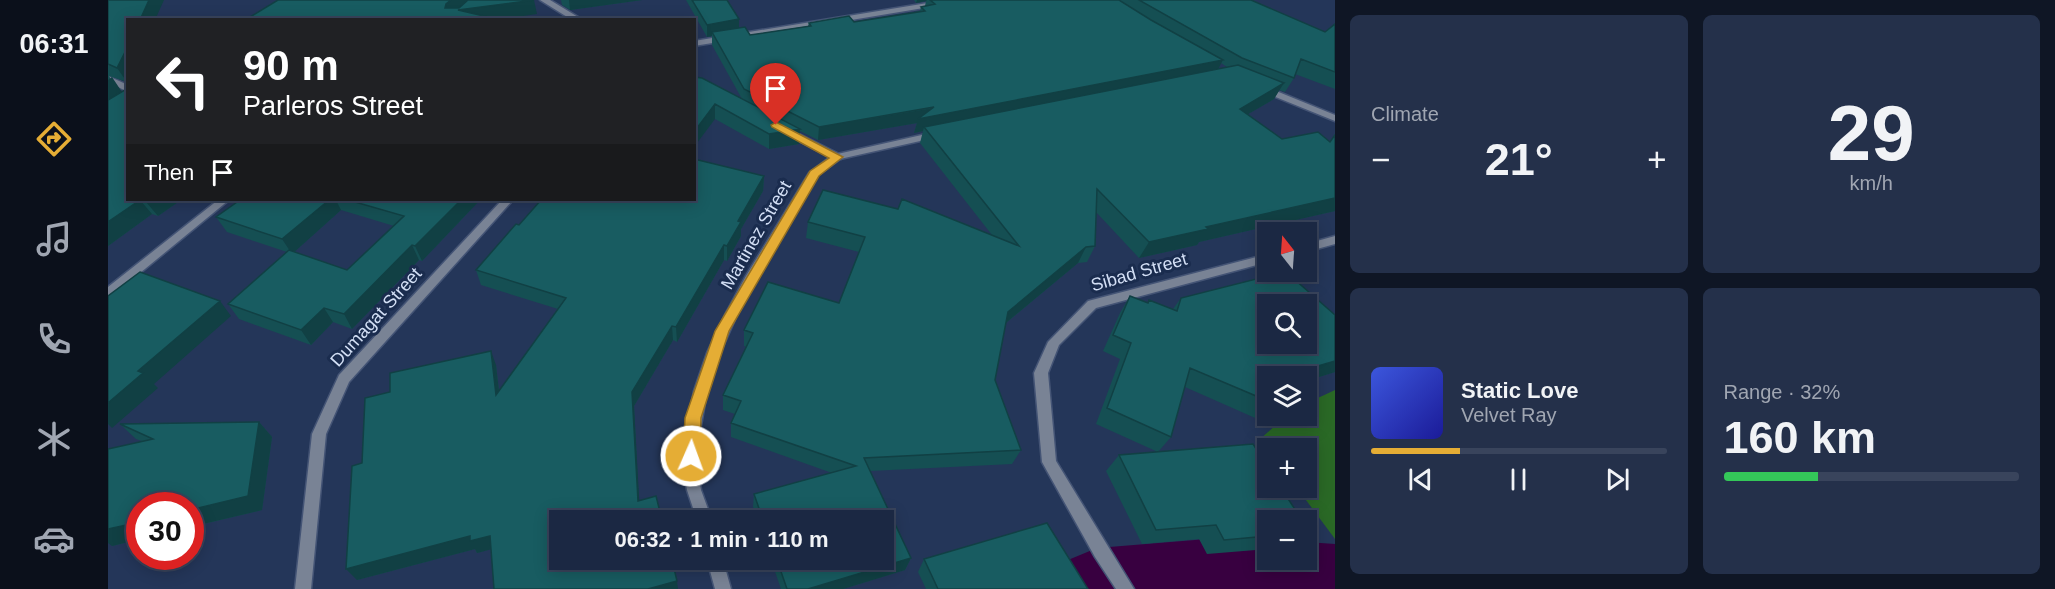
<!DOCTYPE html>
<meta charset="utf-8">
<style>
body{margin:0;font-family:Arial,sans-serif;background:#24304a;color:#f1f3f6;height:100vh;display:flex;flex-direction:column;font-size:22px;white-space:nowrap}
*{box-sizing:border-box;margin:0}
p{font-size:20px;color:#a0a6b2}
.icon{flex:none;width:33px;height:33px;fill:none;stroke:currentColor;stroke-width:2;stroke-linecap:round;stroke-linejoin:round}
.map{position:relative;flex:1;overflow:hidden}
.sheet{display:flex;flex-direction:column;gap:15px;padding:15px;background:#0f1625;width:720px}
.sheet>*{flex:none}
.top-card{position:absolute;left:18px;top:18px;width:570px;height:183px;border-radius:0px;box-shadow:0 3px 15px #0003,0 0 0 2px #39445c;background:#202124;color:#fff;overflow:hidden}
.needle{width:39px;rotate:343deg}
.fabs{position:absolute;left:1149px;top:222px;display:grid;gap:12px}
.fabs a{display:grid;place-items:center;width:60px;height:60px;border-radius:0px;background:#1b2843;box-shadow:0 3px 15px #0003,0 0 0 2px #39445c;font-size:30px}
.speed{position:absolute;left:18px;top:492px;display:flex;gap:12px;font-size:30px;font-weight:700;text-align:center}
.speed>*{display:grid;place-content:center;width:78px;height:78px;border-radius:50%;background:#1b2843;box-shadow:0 3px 15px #0003,0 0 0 2px #39445c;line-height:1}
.speed .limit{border:9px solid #d22;background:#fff;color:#111}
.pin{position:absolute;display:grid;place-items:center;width:51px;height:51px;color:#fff;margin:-62px -26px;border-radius:50% 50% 50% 0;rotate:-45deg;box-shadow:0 0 6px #0007}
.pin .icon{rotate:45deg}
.me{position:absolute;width:66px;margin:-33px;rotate:2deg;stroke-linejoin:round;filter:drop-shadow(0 0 4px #0008)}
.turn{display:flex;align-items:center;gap:21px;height:126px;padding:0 18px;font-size:27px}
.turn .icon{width:78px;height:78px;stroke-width:2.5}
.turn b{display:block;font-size:42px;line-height:51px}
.then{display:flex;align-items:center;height:57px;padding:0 18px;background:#0003;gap:12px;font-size:22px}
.big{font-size:45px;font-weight:700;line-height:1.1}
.sheet .card{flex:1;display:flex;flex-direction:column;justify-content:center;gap:9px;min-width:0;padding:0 21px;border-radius:9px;background:#24304a}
.sheet .dial{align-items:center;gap:0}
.dial b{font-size:78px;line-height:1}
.song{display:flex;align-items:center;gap:18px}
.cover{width:72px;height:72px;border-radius:9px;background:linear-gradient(135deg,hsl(230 70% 55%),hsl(240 70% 35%))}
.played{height:6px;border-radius:3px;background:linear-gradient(90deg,#e5ad35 30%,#39445c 30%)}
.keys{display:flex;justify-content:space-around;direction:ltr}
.heat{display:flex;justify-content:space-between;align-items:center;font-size:33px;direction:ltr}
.charge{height:9px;border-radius:4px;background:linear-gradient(90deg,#34c759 32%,#39445c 0)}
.sheet .tiles{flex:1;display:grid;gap:15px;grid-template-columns:repeat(2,1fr)}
.trip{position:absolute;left:441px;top:510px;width:345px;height:60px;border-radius:0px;background:#1b2843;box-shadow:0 3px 15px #0003,0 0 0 2px #39445c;font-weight:700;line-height:60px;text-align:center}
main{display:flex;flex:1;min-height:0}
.tab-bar{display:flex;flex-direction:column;width:108px;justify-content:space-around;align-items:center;background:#0b101b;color:#a0a6b2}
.tab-bar .icon{width:42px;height:42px}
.tab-bar .on{color:#e5ad35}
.tab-bar b{font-size:27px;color:#f1f3f6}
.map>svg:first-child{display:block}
</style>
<main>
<nav class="tab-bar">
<b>06:31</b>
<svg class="icon on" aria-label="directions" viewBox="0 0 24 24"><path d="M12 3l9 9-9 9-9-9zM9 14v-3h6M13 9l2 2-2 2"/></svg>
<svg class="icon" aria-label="music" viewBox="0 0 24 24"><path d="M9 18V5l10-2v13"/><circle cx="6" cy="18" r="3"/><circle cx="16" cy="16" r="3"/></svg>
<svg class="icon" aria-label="phone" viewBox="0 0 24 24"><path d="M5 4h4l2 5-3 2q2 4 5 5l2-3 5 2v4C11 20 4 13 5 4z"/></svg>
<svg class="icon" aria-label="climate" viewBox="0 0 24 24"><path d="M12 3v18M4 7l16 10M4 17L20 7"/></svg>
<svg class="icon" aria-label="car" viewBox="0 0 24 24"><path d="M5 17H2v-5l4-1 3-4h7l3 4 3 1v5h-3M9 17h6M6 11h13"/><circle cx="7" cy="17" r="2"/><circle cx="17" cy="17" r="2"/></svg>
</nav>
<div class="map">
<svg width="1227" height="589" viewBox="0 0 1227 589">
<rect width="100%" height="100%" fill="#243659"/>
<path fill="#2a6926" d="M1227,390V539L1189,488H1198V448H1160L1152,439L1178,416H1198L1199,403Z
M1227,556V589H1072L1053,565L1198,560L1199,557Z"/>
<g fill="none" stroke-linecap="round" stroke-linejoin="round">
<path fill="#380040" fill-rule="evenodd" d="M1136,536L1160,538V560H1198V542L1227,544V589H948L960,560L989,548Z"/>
<defs>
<path id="service" d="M677,127L733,155L734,157L733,159H725L674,132L672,130Z"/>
<path id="minor" d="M432,0H442L475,20H464Z
M838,0H856L852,2L586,46V41Z
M0,76L20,85V92L0,82Z
M1156,86L1227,115V121L1153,91L1152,89Z
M827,132L832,135L830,137L732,159L710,175L669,244L629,315L612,353L599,391L592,431L590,472L593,490L604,520H589L579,490L576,472L578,431L586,391L599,353L617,315L638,276L701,173L725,155Z
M110,200H121L4,296L0,297V287Z
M394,200H405L241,382L218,434L203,589H187L204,434L231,375Z
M1227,236V244L1198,252V244Z
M1160,254V262L988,308L951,345L940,373L948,461L1026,589H1008L987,557L934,462L926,373L940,342L980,301Z
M599,560H615L623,589H607Z"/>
</defs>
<use href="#service" stroke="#445475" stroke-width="3"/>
<use href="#minor" stroke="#445475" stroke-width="3"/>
<use href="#service" fill="#798395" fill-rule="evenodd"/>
<use href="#minor" fill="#798395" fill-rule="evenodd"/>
</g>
<path fill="#154f53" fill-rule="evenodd" d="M0,0L19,82L1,76L73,200L50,216L44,214L0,246Z
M453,0H534L462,10L454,5Z
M578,0H619L631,19V28L642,35L700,26L701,23L746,22L812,11L813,7L817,6L818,1L808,3L806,0H1143L1217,32L1227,24V89L1187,74L1186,78L1177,92L1171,90L1166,99L1140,114L1174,139L1222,141L1227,134V211L1091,242L1089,245L1031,258L988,212L987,246L979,262L970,263L898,323L887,380L913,450L904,464L762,471L803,558L797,570L735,589H673L663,560H776V520H649L645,507L646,494L724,473L623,437V423L627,414L615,410V395L639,347L636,346V330L731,303L751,252L698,238L700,222L884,235L812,143L815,131L806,133L809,123L710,140L692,131L691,144L661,149L607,119L586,77L634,99L604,45V36L599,37ZM1113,63L1119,67L1110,69Z
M656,176L655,191L633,229V236L619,261L616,260L569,342L565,340L526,406L531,501L383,549L369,553L367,549L249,580L254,463L282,392L388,365L391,390L450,309L373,285L368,270L411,225Z
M132,200H372L314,261L311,260L244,329L225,322L203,345L131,319L120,304L179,252L119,232L108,217ZM233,210L286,226L239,270L186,252Z
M1022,296L1039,303L1041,300L1065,309L1073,298L1227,372L1198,381V376H1160V416L1154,421L1077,387L1063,437L1050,452L1160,520V549L1099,554L1091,539L1034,544L998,471L1011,455L1050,452L988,424L1012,359L995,351L1012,313Z
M151,422L164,437L154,510L4,546L34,441L28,439L12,424Z
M816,559L980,589H818L810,572Z"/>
<path fill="#114044" d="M41,0H56L47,20H32Z
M343,0H426L429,14L389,20L337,8L338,4Z
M461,0H534L462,10Z
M809,0H819L818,1L808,3Z
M631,19V31L604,32V36L599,37V25Z
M20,46V80L19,82L9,68Z
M1115,60L1108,73L816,127L815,131L806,133L809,123L710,140L711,127Z
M4,77L14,92L0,117V80Z
M1176,83L1166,99L1123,124L1132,109Z
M607,104V119L586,147V132Z
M692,129L691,144L661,149V134Z
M656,176L655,191L633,229V236L619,261V246L630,221Z
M1227,198V211L1091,242L1089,245L1031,258L1041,242L1098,227Z
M32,200L44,214L0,246V222Z
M41,200H73L50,216L38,202Z
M221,200H228L233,210L184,254L174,239Z
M353,200H372L314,261L307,246Z
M304,245L311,260L244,329L236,314Z
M616,245V260L569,342L568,327Z
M978,247L970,263L893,327L900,312Z
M112,301L123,316L46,384L50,388L4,428L0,424V403L30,371Z
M216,308L225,322L203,345L193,330Z
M564,326L565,340L526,406L532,514L530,501L524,392Z
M383,351L388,365L393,409L388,395Z
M1227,361V372L1198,381V376H1176Z
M151,422L164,437L154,510L82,527V510Z
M32,522V539L4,546L0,543V526Z
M362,536H382L388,548L369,553L367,549L249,580L238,569Z
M803,558L797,570L735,589H700Z
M569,581L570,589H540Z"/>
<path fill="#185c61" stroke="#114044" stroke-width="1.5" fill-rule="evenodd" d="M0,0H41L32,20H20V46L9,68L0,64Z
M170,0H343L338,4L337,8H351L360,0H426L350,10L393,20H137Z
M584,0H619L631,19L599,25Z
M822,0H1011L1043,20L1115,60L810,119L826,107L711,127L636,89L604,32L637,27L642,35L703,26L701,23L741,16L746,22L817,11L813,7L827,4Z
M1031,0H1143L1217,32L1227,24V72L1193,59L1186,78L1134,58Z
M1130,65L1176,83L1132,109L1174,139L1210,132L1222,142L1227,135V198L1098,227L1100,229L1041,242L989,189L987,246L978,247L900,312L887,380L913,450L756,458L803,558L700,589H679L669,560H776V520H655L646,494L748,466L623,423L633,401L615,395L645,333L636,330L660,282L731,303L757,237L700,222L715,190L790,209L794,199L911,246L816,127Z
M586,77L594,78L692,129L661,134L607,104L586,132Z
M20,88V200H41L38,202L32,200L0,222V100Z
M586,159L656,176L630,221L633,222L619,246L616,245L568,327L564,326L524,392L530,501L548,496L554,520H452V560H564L569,581L540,589H386L382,536L362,541V536L238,569L244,466L254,463L257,398L282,392V373L383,351L388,395L458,298L368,270L408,224L411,225L433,200H586Z
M132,200H221L174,239L108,217Z
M240,200H353L307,246L304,245L236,314L216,308L193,330L120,304L181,250L239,270L296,216Z
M32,272L112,301L30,371L35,373L0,403V296Z
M1176,272H1178L1227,315V361L1176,376H1160V401L1082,368L1063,437L999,408L1023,343L1005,335L1022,296L1040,303L1041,300L1069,311L1073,298ZM1160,304H1198V344H1160Z
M151,422L140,496L82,510V506H32V522L0,529V449L45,439L12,424Z
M1145,444L1160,467V488H1173L1194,520H1160V536L1116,540L1108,525L1048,530L1011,455Z
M939,523L980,589H830L816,559Z"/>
<path fill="#e5ad35" stroke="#957022" stroke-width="1.5" d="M668,122L735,157L711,176L621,331L593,418L592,456L589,461L583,463L578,461L575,456L577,418L607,331L702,171L721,158L664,127L663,125Z"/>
<g text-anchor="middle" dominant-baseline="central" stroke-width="6" stroke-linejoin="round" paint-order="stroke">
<g font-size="18" fill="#d3dff5" stroke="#1a2c4e">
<text transform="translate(648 235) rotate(-60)">Martinez Street</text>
<text transform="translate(1031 272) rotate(-16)">Sibad Street</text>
<text transform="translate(268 317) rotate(-48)">Dumagat Street</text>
</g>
</g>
</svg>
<div class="fabs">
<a><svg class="needle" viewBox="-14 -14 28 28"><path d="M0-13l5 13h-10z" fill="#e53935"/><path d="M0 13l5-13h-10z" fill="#a0a6b2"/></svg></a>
<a><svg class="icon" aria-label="search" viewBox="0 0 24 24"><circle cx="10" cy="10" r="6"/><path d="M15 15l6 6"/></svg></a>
<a><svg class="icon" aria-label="layers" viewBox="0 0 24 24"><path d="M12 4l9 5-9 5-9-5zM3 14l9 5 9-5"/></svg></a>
<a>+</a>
<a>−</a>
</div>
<div class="speed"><div class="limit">30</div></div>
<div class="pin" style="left:668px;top:125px;background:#d93025"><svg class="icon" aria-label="arrive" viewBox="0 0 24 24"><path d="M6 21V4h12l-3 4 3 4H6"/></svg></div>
<svg class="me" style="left:583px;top:456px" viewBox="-20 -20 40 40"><circle r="17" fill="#e5ad35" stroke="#fff" stroke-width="3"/><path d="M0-11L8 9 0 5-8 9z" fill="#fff"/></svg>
<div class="trip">06:32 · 1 min · 110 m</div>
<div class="top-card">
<div class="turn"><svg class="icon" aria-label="left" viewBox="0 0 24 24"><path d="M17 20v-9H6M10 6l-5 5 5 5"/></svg><div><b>90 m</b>Parleros Street</div></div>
<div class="then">Then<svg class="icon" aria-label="arrive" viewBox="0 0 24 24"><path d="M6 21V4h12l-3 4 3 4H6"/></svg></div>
</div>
</div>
<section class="sheet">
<div class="tiles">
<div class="card"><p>Climate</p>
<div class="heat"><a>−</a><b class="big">21°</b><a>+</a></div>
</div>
<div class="card dial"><b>29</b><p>km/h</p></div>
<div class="card">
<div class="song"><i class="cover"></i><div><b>Static Love</b><p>Velvet Ray</p></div></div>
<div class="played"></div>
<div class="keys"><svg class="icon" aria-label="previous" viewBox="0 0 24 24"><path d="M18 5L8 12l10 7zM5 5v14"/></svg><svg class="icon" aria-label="pause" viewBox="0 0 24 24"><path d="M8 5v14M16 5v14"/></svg><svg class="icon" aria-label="next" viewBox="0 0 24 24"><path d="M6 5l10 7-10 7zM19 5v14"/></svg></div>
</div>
<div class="card"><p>Range · 32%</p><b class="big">160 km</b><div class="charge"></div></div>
</div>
</section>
</main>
